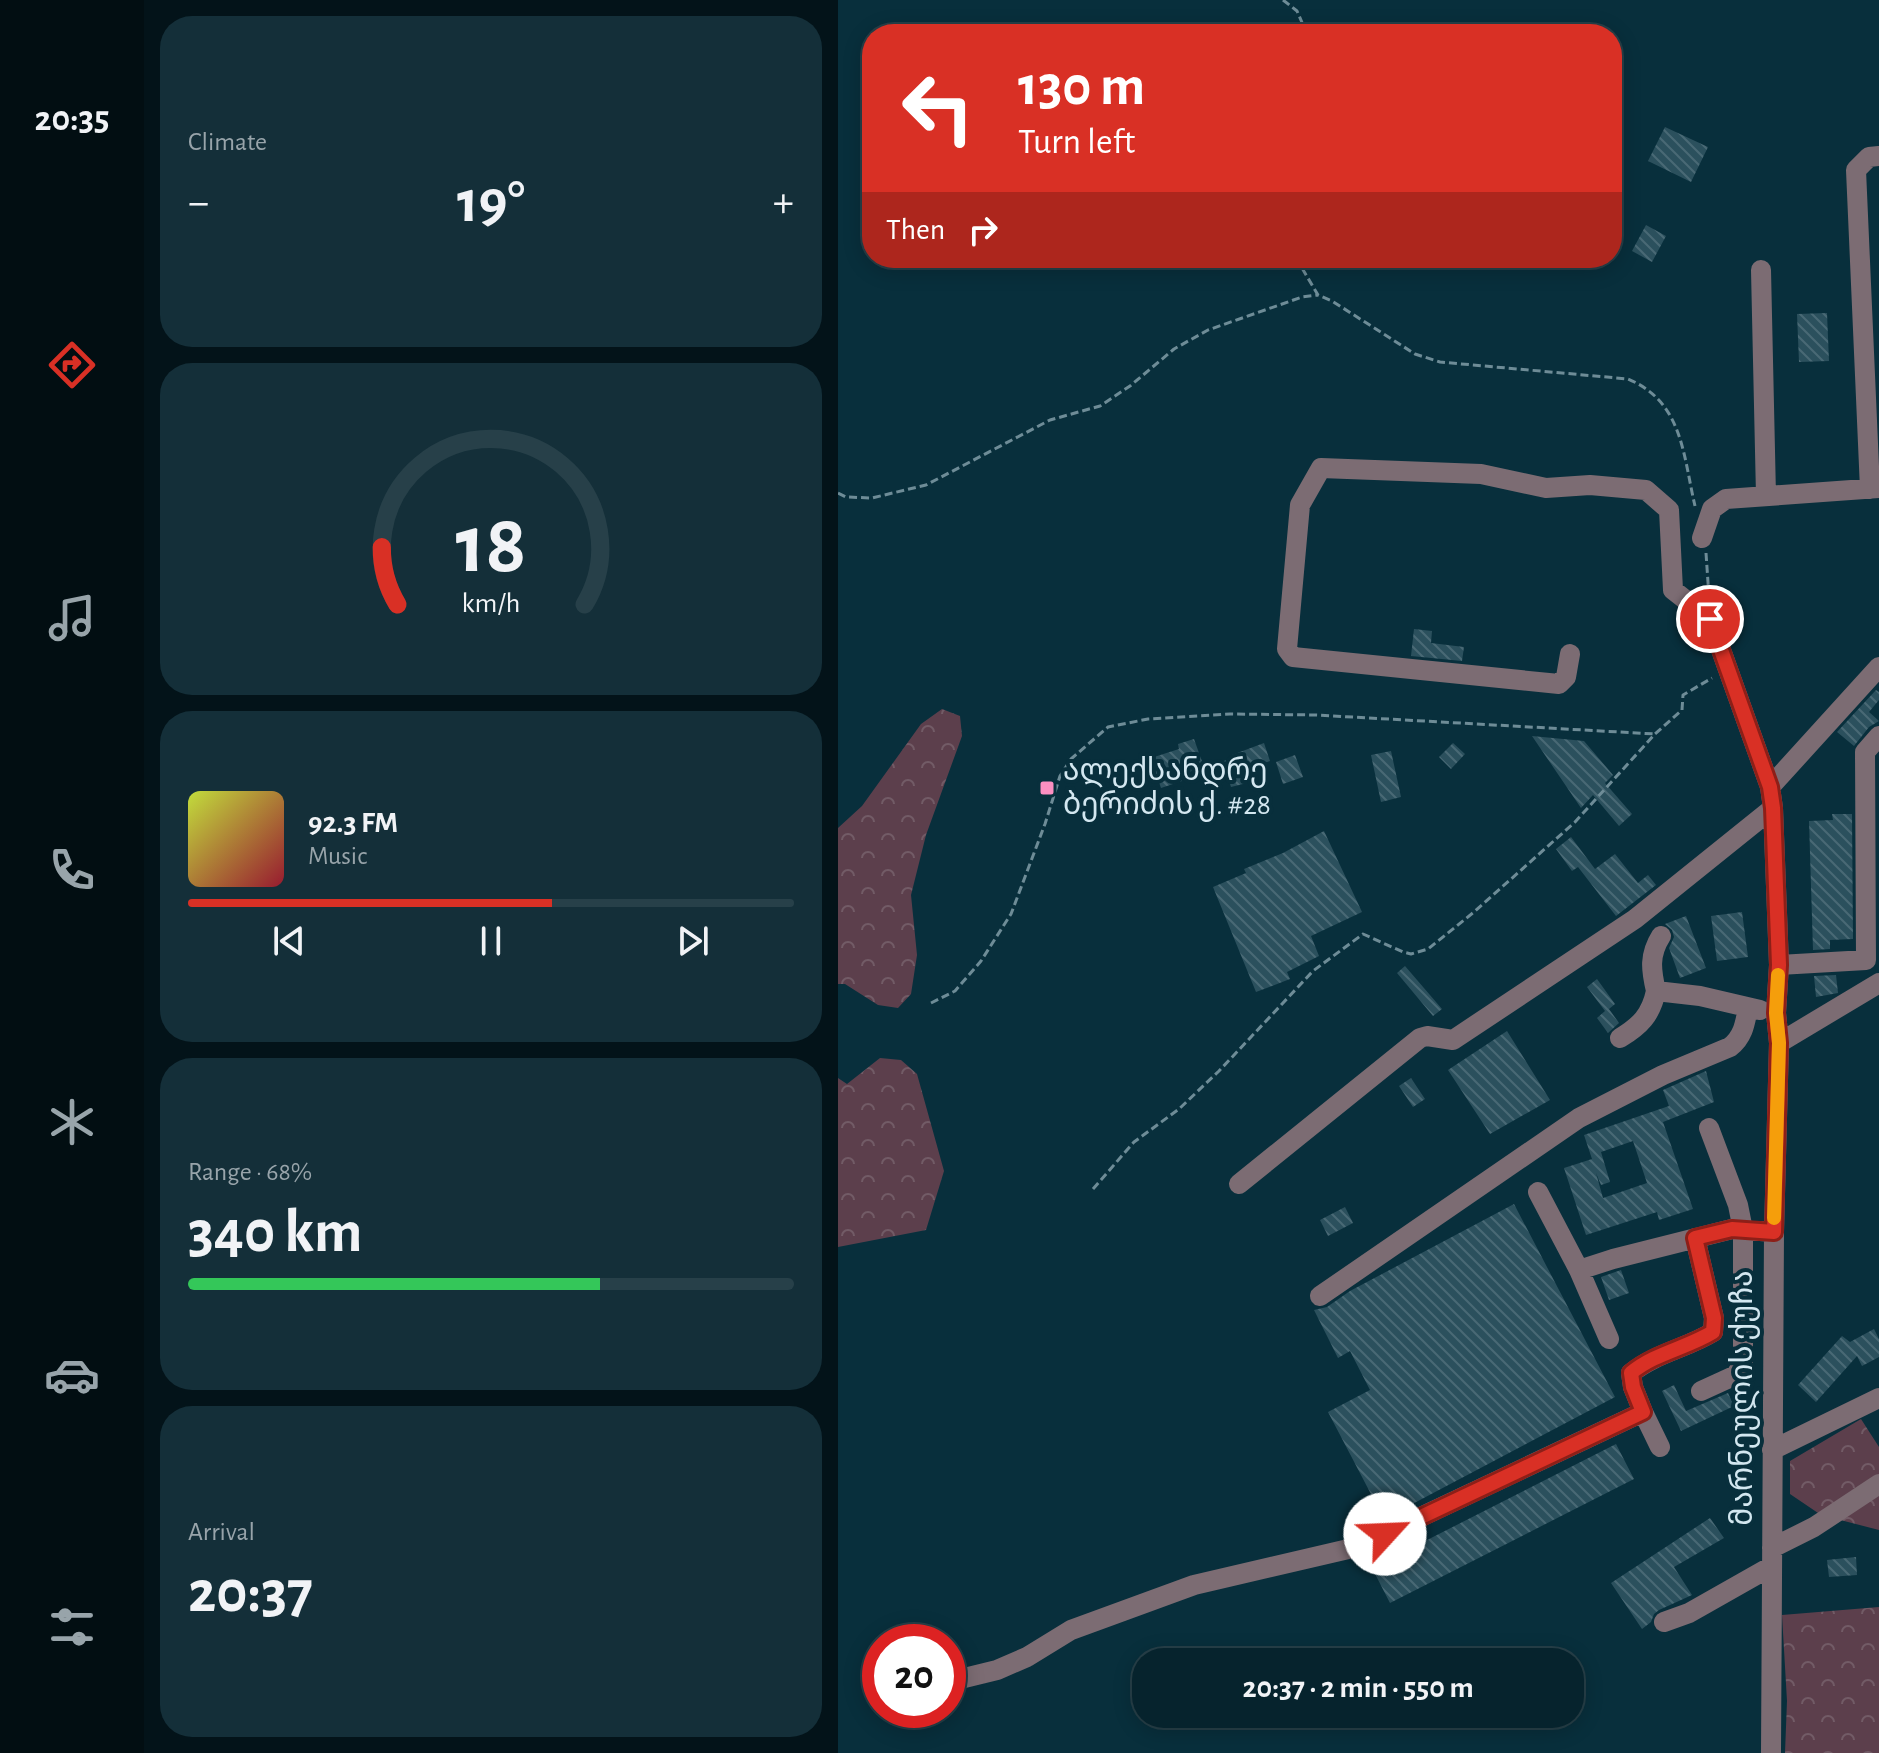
<!DOCTYPE html>
<meta charset="utf-8">
<style>
body{margin:0;font-family:"Alegreya Sans","Noto Sans Georgian",sans-serif;background:#142f39;color:#f1f3f6;height:100vh;display:flex;flex-direction:column;font-size:30px;white-space:nowrap}
*{box-sizing:border-box;margin:0}
p{font-size:26px;color:#98a4aa}
.icon{flex:none;width:44px;height:44px;fill:none;stroke:currentColor;stroke-width:2;stroke-linecap:round;stroke-linejoin:round}
.map{position:relative;flex:1;overflow:hidden}
.side{display:flex;flex-direction:column;gap:16px;padding:16px;background:#031319;width:694px}
.side>*{flex:none}
.banner{position:absolute;left:24px;top:24px;width:760px;height:244px;border-radius:32px;box-shadow:0 4px 20px #0003,0 0 0 2px #274049;background:#d93025;color:#fff;overflow:hidden}
.speed{position:absolute;left:24px;top:1624px;display:flex;gap:16px;font-size:40px;font-weight:700;text-align:center}
.speed>*{display:grid;place-content:center;width:104px;height:104px;border-radius:50%;background:#06232d;box-shadow:0 4px 20px #0003,0 0 0 2px #274049;line-height:1}
.speed .limit{border:12px solid #d22;background:#fff;color:#111}
.pin{position:absolute;display:grid;place-items:center;width:68px;height:68px;color:#fff;margin:-34px;border:4px solid #fff;border-radius:50%;box-shadow:0 2px 8px #0007}
.me{position:absolute;width:88px;margin:-44px;rotate:65deg;stroke-linejoin:round;filter:drop-shadow(0 0 6px #0008)}
.turn{display:flex;align-items:center;gap:28px;height:168px;padding:0 24px;font-size:36px}
.turn .icon{width:104px;height:104px;stroke-width:2.5}
.turn b{display:block;font-size:56px;line-height:68px}
.then{display:flex;align-items:center;height:76px;padding:0 24px;background:#0003;gap:16px;font-size:30px}
.big{font-size:60px;font-weight:700;line-height:1.1}
.side .tile{flex:1;display:flex;flex-direction:column;justify-content:center;gap:12px;min-width:0;padding:0 28px;border-radius:32px;background:#142f39}
.side .dial{align-items:center;gap:0}
.dial svg{height:208px;overflow:visible;fill:none;stroke:#274049;stroke-width:7;stroke-linecap:round;text-anchor:middle}
.dial text{fill:#f1f3f6;stroke:none}
.song{display:flex;align-items:center;gap:24px}
.cover{width:96px;height:96px;border-radius:12px;background:linear-gradient(135deg,hsl(70 70% 55%),hsl(350 70% 35%))}
.played{height:8px;border-radius:4px;background:linear-gradient(90deg,#d93025 60%,#274049 60%)}
.keys{display:flex;justify-content:space-around;direction:ltr}
.heat{display:flex;justify-content:space-between;align-items:center;font-size:44px;direction:ltr}
.charge{height:12px;border-radius:6px;background:linear-gradient(90deg,#34c759 68%,#274049 0)}
.trip{position:absolute;left:294px;top:1648px;width:452px;height:80px;border-radius:32px;background:#06232d;box-shadow:0 4px 20px #0003,0 0 0 2px #274049;font-weight:700;line-height:80px;text-align:center}
main{display:flex;flex:1;min-height:0}
.tabs{display:flex;flex-direction:column;width:144px;justify-content:space-around;align-items:center;background:#020e12;color:#98a4aa}
.tabs .icon{width:56px;height:56px}
.tabs .selected{color:#d93025}
.tabs b{font-size:36px;color:#f1f3f6}
.map>svg:first-child{display:block}
</style>
<main>
<nav class="tabs">
<b>20:35</b>
<svg class="icon selected" aria-label="directions" viewBox="0 0 24 24"><path d="M12 3l9 9-9 9-9-9zM9 14v-3h6M13 9l2 2-2 2"/></svg>
<svg class="icon" aria-label="music" viewBox="0 0 24 24"><path d="M9 18V5l10-2v13"/><circle cx="6" cy="18" r="3"/><circle cx="16" cy="16" r="3"/></svg>
<svg class="icon" aria-label="phone" viewBox="0 0 24 24"><path d="M5 4h4l2 5-3 2q2 4 5 5l2-3 5 2v4C11 20 4 13 5 4z"/></svg>
<svg class="icon" aria-label="climate" viewBox="0 0 24 24"><path d="M12 3v18M4 7l16 10M4 17L20 7"/></svg>
<svg class="icon" aria-label="car" viewBox="0 0 24 24"><path d="M5 17H2v-5l4-1 3-4h7l3 4 3 1v5h-3M9 17h6M6 11h13"/><circle cx="7" cy="17" r="2"/><circle cx="17" cy="17" r="2"/></svg>
<svg class="icon" aria-label="filters" viewBox="0 0 24 24"><path d="M4 7h16M4 17h16"/><circle cx="9" cy="7" r="2"/><circle cx="15" cy="17" r="2"/></svg>
</nav>
<section class="side">
<div class="tile"><p>Climate</p>
<div class="heat"><a>−</a><b class="big">19°</b><a>+</a></div>
</div>
<div class="tile dial"><svg viewBox="0 0 100 80">
<path d="M14 69A42 42 0 1 1 86 69"/>
<path d="M14 69A42 42 0 0 1 8 47" stroke="#d93025"/>
<text x="50" y="56" font-size="32" font-weight="700">18</text>
<text x="50" y="72" font-size="11">km/h</text>
</svg></div>
<div class="tile">
<div class="song"><i class="cover"></i><div><b>92.3 FM</b><p>Music</p></div></div>
<div class="played"></div>
<div class="keys"><svg class="icon" aria-label="previous" viewBox="0 0 24 24"><path d="M18 5L8 12l10 7zM5 5v14"/></svg><svg class="icon" aria-label="pause" viewBox="0 0 24 24"><path d="M8 5v14M16 5v14"/></svg><svg class="icon" aria-label="next" viewBox="0 0 24 24"><path d="M6 5l10 7-10 7zM19 5v14"/></svg></div>
</div>
<div class="tile"><p>Range · 68%</p><b class="big">340 km</b><div class="charge"></div></div>
<div class="tile"><p>Arrival</p><b class="big">20:37</b></div>
</section>
<div class="map">
<svg width="1041" height="1753" viewBox="0 0 1041 1753">
<defs>
<pattern id="forest-crowns" width="20" height="18" patternUnits="userSpaceOnUse" patternTransform="scale(2)"><rect width="20" height="18" fill="#5c3f4c"/><path d="M2 6a3 3 0 1 1 6 0M12 15a3 3 0 1 1 6 0" fill="none" stroke="#725b66"/></pattern>
<pattern id="building-back-hatch" width="6" height="6" patternUnits="userSpaceOnUse" patternTransform="scale(2)"><rect width="6" height="6" fill="#2b505d"/><path d="M-1 5l2 2M0 0l6 6M5-1l2 2" fill="none" stroke="#496975"/></pattern>
</defs>
<rect width="100%" height="100%" fill="#082f3c"/>
<path fill="url(#forest-crowns)" d="M104,709L122,716L124,736L88,835L73,895L79,955L73,994L60,1008L40,1005L7,984H0V828L24,806L83,724Z
M42,1058L63,1060L79,1074L106,1171L88,1230L0,1247V1078L9,1084Z
M1023,1419L1041,1447V1530L983,1515L952,1494V1461Z
M1041,1607V1753H947L949,1701L944,1615Z"/>
<path fill="url(#building-back-hatch)" fill-rule="evenodd" d="M827,127L870,147L853,182L810,161Z
M808,225L828,236L814,262L794,251Z
M989,313L991,361L961,362L959,314Z
M576,629L594,631L593,643L626,647L624,661L573,656Z
M1038,690L1041,692V700L1031,712L1041,721L1031,727L1016,746L999,732Z
M694,736L746,741L775,775L767,783L794,814L781,826L755,795L743,808Z
M356,739L366,767L342,775L344,781L323,788L313,758L341,749L340,744Z
M426,743L432,761L410,769L413,782L393,787L385,761L395,759L394,755Z
M615,743L627,754L613,769L601,757Z
M553,751L563,797L543,802L533,755Z
M457,755L465,777L445,784L438,762Z
M994,814H1014L1015,939L992,940V949L975,950L971,821L995,820Z
M486,831L524,912L473,936L481,956L449,972L452,979L418,992L375,887L408,873L406,869L445,853Z
M733,837L757,869L777,854L800,883L810,875L818,885L778,916L740,867L734,871L718,849Z
M904,912L910,957L879,961L873,916Z
M848,916L868,968L842,978L831,948L836,937L834,930L827,924Z
M567,966L604,1009L595,1016L559,973Z
M998,975L1000,993L978,997L976,976Z
M759,979L777,1004L771,1009L781,1023L770,1033L759,1018L767,1011L749,987Z
M669,1031L712,1100L652,1134L610,1070Z
M868,1071L876,1102L825,1122L855,1209L821,1220L819,1212L748,1235L726,1168L754,1159L746,1135L831,1106L825,1090ZM795,1141L809,1183L765,1198L758,1173L763,1185L772,1182L763,1152Z
M573,1078L587,1099L575,1107L561,1086Z
M676,1204L777,1397L546,1519L490,1412L532,1390L512,1351L500,1358L476,1310L489,1307L512,1291Z
M507,1207L515,1223L490,1236L482,1220Z
M783,1270L791,1293L771,1300L763,1277Z
M1036,1329L1041,1339V1357L1024,1366L1019,1356L978,1402L960,1385L1004,1336L1012,1342Z
M836,1385L848,1411L890,1393L896,1406L843,1431L824,1391Z
M778,1444L796,1479L552,1603L534,1568Z
M872,1518L886,1538L836,1567L854,1595L821,1610L816,1614L813,1622L804,1629L773,1583Z
M1018,1557L1019,1575L991,1577L989,1560Z"/>
<g fill="none" stroke-linecap="round" stroke-linejoin="round">
<path stroke="#6e8c97" stroke-width="3" stroke-dasharray="8 4" stroke-linecap="butt" d="M445,0L459,11L469,34
M458,258L480,295L494,301L577,354L602,362L790,379C845,402 845,455 857,506
M0,493L8,497L34,498L88,485L212,420L262,406L292,386L336,349L370,330L464,297L480,295
M868,553L871,597
M93,1003L117,991L143,961L173,914L207,824L222,776L233,759L270,727L310,719L392,714L478,715L817,734
M255,1189L296,1142L341,1109L381,1071L475,971L525,934L565,952L573,954L590,949L636,912L737,822L817,734L844,710L845,695L874,678"/>
<path stroke="#7c6c73" stroke-width="20" d="M923,270L928,496
M1032,489L1018,170L1031,157L1041,156
M864,538L874,509L888,499L1041,488
M732,654L728,677L721,684L455,657L449,649L462,505L483,468L643,474L708,488L752,485L808,490L831,510L835,590L872,619L932,787L935,808L941,965L938,1013L941,1043L936,1232L933,1753
M932,787L1041,667
M941,965L1028,960L1027,752L1041,736
M818,991C813,970 811,955 823,936
M782,1038C802,1026 813,1015 818,991L862,996L922,1010
M941,1043L1041,983
M401,1184L582,1038L589,1036L615,1040L797,919L935,808
M700,1192L741,1270L771,1339
M741,1270L775,1259L894,1229L936,1232
M482,1296L741,1118L825,1075L892,1047C905,1037 907,1024 910,1008
M863,1391L898,1375L905,1363V1230L900,1205L871,1128
M805,1412L822,1447
M934,1450L1041,1398
M934,1548L976,1527L1041,1484
M826,1622L851,1613L934,1566
M110,1682L159,1670L189,1657L233,1630L356,1585L519,1547L805,1412L795,1387L793,1373C818,1353 849,1348 875,1332L876,1318L857,1238"/>
</g>
<g fill="none" stroke-linecap="round" stroke-linejoin="round">
<defs>
<path id="route" d="M547,1534L805,1412L795,1387L793,1373C817,1353 849,1348 875,1332L876,1318L857,1238L894,1229L936,1232L941,1043L938,1013L941,965L935,808L932,787L872,619"/>
</defs>
<use href="#route" stroke="#8d1f18" stroke-width="20"/>
<use href="#route" stroke="#d93025" stroke-width="14"/>
<path stroke="#f59e0b" stroke-width="14" d="M936,1218L941,1043L938,1013L940,975"/>
</g>
<rect fill="#fc8fc1" stroke="#082f3c" stroke-width="3" x="201" y="780" width="16" height="16" rx="4"/>
<g text-anchor="middle" dominant-baseline="central" stroke-width="8" stroke-linejoin="round" paint-order="stroke">
<g font-size="30" fill="#d3e7f0" stroke="#082f3c" text-anchor="start">
<text x="225" y="771">ალექსანდრე<tspan x="225" dy="34">ბერიძის ქ. #28</tspan></text>
</g>
<g font-size="30" fill="#d3e7f0" stroke="#082f3c">
<text transform="translate(905 1398) rotate(-90)">მარნეულის ქუჩა</text>
</g>
</g>
</svg>
<div class="speed"><div class="limit">20</div></div>
<div class="pin" style="left:872px;top:619px;background:#d93025"><svg class="icon" aria-label="arrive" viewBox="0 0 24 24"><path d="M6 21V4h12l-3 4 3 4H6"/></svg></div>
<svg class="me" style="left:547px;top:1534px" viewBox="-20 -20 40 40"><circle r="19" fill="#fff"/><path d="M0-13L10 11 0 6-10 11z" fill="#d93025"/></svg>
<div class="trip">20:37 · 2 min · 550 m</div>
<div class="banner">
<div class="turn"><svg class="icon" aria-label="left" viewBox="0 0 24 24"><path d="M17 20v-9H6M10 6l-5 5 5 5"/></svg><div><b>130 m</b>Turn left</div></div>
<div class="then">Then<svg class="icon" aria-label="right" viewBox="0 0 24 24"><path d="M7 20v-9h11M14 6l5 5-5 5"/></svg></div>
</div>
</div>
</main>
